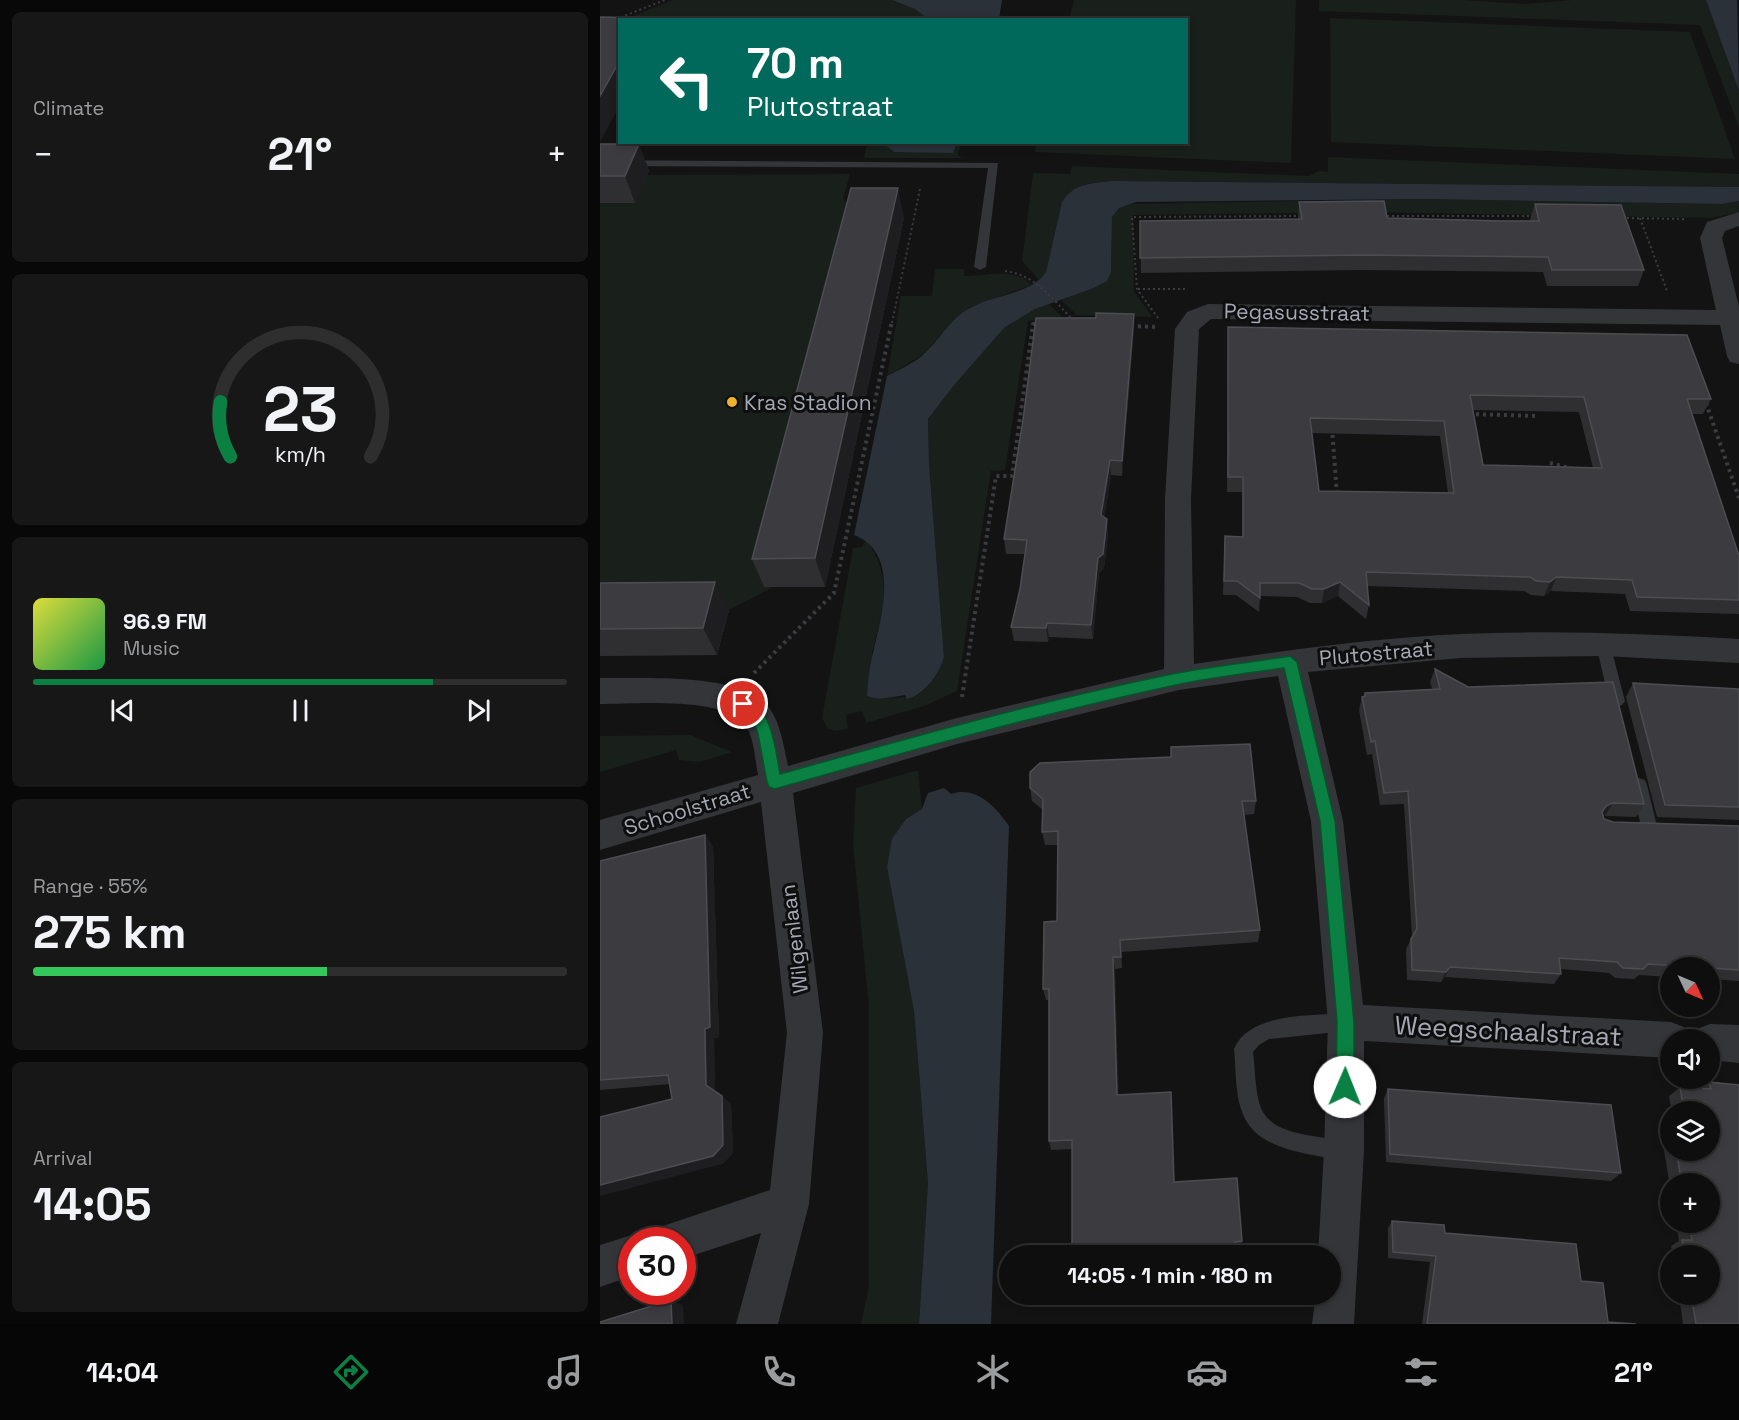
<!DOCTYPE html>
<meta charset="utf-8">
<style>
body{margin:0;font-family:"Space Grotesk",sans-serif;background:#171718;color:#f1f3f6;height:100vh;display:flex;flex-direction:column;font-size:22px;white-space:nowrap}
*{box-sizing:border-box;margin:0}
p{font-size:20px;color:#9b9c9e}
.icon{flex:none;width:33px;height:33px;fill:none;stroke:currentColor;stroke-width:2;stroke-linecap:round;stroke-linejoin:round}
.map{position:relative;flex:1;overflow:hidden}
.drawer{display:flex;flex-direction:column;gap:12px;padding:12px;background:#080808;width:600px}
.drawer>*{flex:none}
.top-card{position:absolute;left:18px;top:18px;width:570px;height:126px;border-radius:0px;box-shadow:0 3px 9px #0003,0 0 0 2px #2e2e2f;background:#00695c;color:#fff;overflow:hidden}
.needle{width:39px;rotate:134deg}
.controls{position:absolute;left:1060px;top:957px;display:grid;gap:12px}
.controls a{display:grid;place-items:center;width:60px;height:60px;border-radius:50%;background:#0e0e0f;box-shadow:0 3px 9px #0003,0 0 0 2px #2e2e2f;font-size:30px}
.speed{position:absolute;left:18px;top:1227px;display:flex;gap:12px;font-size:30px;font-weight:700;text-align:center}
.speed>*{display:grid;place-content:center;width:78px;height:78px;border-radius:50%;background:#0e0e0f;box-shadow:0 3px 9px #0003,0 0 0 2px #2e2e2f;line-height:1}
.speed .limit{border:9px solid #d22;background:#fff;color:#111}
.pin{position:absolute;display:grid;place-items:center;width:51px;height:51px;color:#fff;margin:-26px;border:3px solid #fff;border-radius:50%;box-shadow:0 2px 6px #0007}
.me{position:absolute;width:66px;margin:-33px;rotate:1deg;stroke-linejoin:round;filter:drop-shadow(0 0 4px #0008)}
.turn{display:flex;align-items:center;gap:21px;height:126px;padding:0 30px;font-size:27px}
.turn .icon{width:78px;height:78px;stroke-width:2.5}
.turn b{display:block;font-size:42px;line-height:51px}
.big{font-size:45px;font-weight:700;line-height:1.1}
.drawer .card{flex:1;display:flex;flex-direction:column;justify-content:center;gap:9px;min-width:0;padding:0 21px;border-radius:9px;background:#171718}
.drawer .dial{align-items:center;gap:0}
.dial svg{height:156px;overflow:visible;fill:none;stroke:#2e2e2f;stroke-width:7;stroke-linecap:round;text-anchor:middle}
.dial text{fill:#f1f3f6;stroke:none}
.song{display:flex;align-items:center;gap:18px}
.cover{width:72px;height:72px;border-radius:9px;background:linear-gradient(135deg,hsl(60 70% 55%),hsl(140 70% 35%))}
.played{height:6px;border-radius:3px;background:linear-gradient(90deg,#0b8043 75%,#2e2e2f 75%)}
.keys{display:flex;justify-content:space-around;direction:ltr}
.heat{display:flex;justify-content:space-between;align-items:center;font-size:33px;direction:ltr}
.charge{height:9px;border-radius:4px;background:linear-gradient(90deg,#34c759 55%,#2e2e2f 0)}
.trip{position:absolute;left:399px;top:1245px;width:342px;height:60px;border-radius:30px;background:#0e0e0f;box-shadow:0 3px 9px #0003,0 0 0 2px #2e2e2f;font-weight:700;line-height:60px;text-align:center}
.dock{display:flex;height:96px;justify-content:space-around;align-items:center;background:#060606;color:#9b9c9e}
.dock .icon{width:42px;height:42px}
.dock .current{color:#0b8043}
.dock b{font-size:27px;color:#f1f3f6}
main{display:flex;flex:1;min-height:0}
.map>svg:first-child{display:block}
</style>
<main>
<section class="drawer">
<div class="card"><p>Climate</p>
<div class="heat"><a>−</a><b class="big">21°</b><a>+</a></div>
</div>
<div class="card dial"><svg viewBox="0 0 100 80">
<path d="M14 69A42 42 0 1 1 86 69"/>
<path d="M14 69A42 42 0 0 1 9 41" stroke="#0b8043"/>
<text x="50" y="56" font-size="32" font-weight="700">23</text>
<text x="50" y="72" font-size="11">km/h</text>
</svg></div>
<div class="card">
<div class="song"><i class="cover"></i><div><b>96.9 FM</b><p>Music</p></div></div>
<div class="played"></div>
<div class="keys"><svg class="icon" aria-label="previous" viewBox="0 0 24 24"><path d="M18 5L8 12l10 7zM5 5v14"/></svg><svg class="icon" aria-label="pause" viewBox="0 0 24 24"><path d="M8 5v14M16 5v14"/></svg><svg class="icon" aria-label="next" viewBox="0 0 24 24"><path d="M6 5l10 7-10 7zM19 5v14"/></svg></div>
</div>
<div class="card"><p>Range · 55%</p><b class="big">275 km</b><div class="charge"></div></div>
<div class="card"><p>Arrival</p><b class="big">14:05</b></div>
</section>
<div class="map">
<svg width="1139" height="1324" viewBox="0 0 1139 1324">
<rect width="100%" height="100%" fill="#131314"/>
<path fill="#191f1a" d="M73,0H292L315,9L324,16V19L23,20Z
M474,0H696L691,163L435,152L437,143L586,142V20L469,19Z
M719,0H862L926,4L972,0H1106L1139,91V127L1100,25L719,11Z
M730,18L1090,32L1135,159L731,142Z
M259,143H284V145L353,153L357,143H379H361L358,155L362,158H267L264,157L267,145H259Z
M728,157L1139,174V187L513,181L486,184L462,202L446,272L439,280L422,261L433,173L470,174L472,166L709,176L719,171L728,172Z
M49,170L48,175L250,174L243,199L264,218H304L225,587H173L129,610L117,655L0,656V175Z
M827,199L1122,204L1139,201V212L1112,218L760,212L533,215L534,291L552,317L477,315L461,300L501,285L511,272L512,217L515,211L527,204Z
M335,269H364V276C384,276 417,267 431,285L370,307L352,322L325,353L287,376L301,296H332Z
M449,304L463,318L428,321L405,470L391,471L357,691L324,706L266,723L262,711L246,715L248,729L236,731L228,729L222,718L253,548L262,547L266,540C295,579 282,611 272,654C269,668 269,682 267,696C280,699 301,699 315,695C329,691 340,670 344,657L329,464L328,419L355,384L405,327L434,309Z
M90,735L132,752L100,762L79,760L76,750L0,772V736Z
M318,770L322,809L306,819L287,867L314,1011L328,1183L319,1324H261L269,1285V1008L253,844L256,788Z"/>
<path fill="#2a3138" d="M292,0H402L399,19H324V16L315,9Z
M1106,0H1137L1139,91Z
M284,143V142L357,143L353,153L294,152L284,144Z
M513,181L1139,187V201L1122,204L827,199L536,202L519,208L512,217L511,272L507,281L494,288L435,309L405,327L355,384L328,419L329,464L344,657C339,676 323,695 307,699L305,695C292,697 279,701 267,696C268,682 269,667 273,653C281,617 301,553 254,535L287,376C300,369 315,363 326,352C341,338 352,316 372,307C394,295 431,294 446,272L462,202C474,183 492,183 513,181Z
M344,788L351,794C376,785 396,807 409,826L391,1324H319L328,1183L314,1011L287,867L292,839L306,819L322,809L328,793Z"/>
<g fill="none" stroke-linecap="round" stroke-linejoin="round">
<path stroke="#3a3c40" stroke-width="2" stroke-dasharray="2 3" stroke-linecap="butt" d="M16,19L65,0
M782,216H936
M1022,218L1086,219
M1040,218L1067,291
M405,271C436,275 453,300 474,321
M538,289H588
M558,318L537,289L532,217L702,216
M292,323L320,189"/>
<path stroke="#3a3c40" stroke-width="4" stroke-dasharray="3 4" stroke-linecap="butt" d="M531,326L557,327
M1106,403L1139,498
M869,414L937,416
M732,428L737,495
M950,463L974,469
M154,673L234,593L292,321
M362,697L396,476H412L433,324H440"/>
<path fill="#343539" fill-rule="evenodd" d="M0,160L398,163L386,267L380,270L374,267L388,168L0,166Z
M1003,638L1008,640L1010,644L1025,701L1022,705L1017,707L1012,705L1009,701L996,644L998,640Z
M1039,778L1045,780L1047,785L1057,826L1055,831L1049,833L1043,831L1041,826L1031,785L1033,780Z
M746,1013L752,1016L755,1022L752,1028L746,1031L669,1039L659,1045L653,1052C655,1068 655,1086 659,1102C668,1140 723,1133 751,1144L754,1151L751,1158L744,1161C708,1153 654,1152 641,1109C635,1091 636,1068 634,1049C649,1012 712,1016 746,1013Z"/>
<path fill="#343539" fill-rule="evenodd" d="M1139,212V226L1125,231L1122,238L1139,307V364L1130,362L1127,356L1120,325L611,319L599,329L591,499L594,664C682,651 772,638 861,634C954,630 1046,634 1139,639V663L1003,656L860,658L708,672L743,821L763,1005L1071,1022L1084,1027L1089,1040H1071V1058L764,1041V1151L754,1324H712L716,1294H730V1256H718L724,1151L728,1022L711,821L678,676L579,690L357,744L193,793L223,1033L209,1204L178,1324H136L161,1233L82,1259V1240H57L63,1226L170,1190L187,1033L161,802L0,850V820L158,775C155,760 154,738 146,726C128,696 33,704 0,704V678C42,679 144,671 170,709C181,725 184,748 188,766L357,718L564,669L565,499L575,329L587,312L608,304L1116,310L1100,238L1107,222Z
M1110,1024L1139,1025V1063L1110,1060V1040H1093L1097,1029Z
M32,1235L46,1240H32V1276L0,1287V1245Z"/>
</g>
<path fill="#2f2f32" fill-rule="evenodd" d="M0,144L49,170L35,203H0Z
M699,202L787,218L931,221L930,219L935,204L1044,270L1038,286H947L943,272L760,270L541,273L540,221L698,219Z
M304,218L225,587H164L152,559Z
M628,327L1111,399L1103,414H1092L1139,556V614L1030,611L1025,594L951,591L944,596L931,595L924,591L767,586L769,605L766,619L738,596L722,603H710L697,597L660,596L659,612L636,595H623L625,536L642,537V492H627ZM873,410L979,412L993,468L883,465ZM712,433L840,436L848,493L719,491Z
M534,329L522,476L511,475L504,518L508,534L506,552L504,568L499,573L493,639L449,637L448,642L414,641L411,627L420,589L425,554H406L404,539L423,420Z
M0,583L129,610L117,655L0,656Z
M835,669L1044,804L1036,817L1005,816H1004V819L1013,822L1139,826V981L1110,979V968H1071V977L1039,975L1034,979L1015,978L1009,973L961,969V974L954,984L845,977L841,982L807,980L806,949L812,937L804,804L780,805L772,754L767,755L759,710L762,697L764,696L765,693L832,689L830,682Z
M1033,683L1139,689V820L1057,817L1026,697Z
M571,747L656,801L654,814L644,815L660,930L658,942L521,952L522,968L515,969L518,1095L574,1182L642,1241L640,1248H636L472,1149L451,1150L449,1141V1000H446L443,989L457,921L458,845H445L442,832L443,810L432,801L430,788L571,757Z
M105,835L113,847L119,1037L114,1038L115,1091L122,1096L131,1104L133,1153L122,1164L72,1099L70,1084L0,1090V861Z
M1109,1082L1139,1085V1324H1083L1079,1294H1110V1256H1073L1071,1246L1079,1241L1076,1222H1110V1184H1071V1192L1059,1121L1069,1113H1071V1150H1110V1112H1072L1069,1096L1080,1087L1102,1088Z
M788,1089L1021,1173L1011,1181L786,1162L784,1098Z
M792,1221L845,1233L981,1281L1008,1322L1036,1324H822L830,1262L788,1258V1228Z
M473,1294H605L475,1303L473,1298Z"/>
<path fill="#1e1e20" d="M20,60V105L0,142V96Z
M39,144L49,170L35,203L25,176Z
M298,188L304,218L225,587L215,558Z
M534,314V329L522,476V461Z
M510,460L511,475L502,530L501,515Z
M507,519L508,534L504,568L499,573L493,639L491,625L498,558Z
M956,577L951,591L944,596L950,582Z
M115,582L129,610L117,655L103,628Z
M740,582L738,596L722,603L724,589Z
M447,623L449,637L448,642L446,628Z
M1013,803L1005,816L998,818L1006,806Z
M105,835L113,847L119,1037L114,1038L115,1094L106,1085L105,1029Z
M513,957L515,969L519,1104L517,1095Z
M850,967L845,977L841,982L846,972Z
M122,1096L131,1104L133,1153L122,1164L0,1196V1185Z
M71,1300L83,1305L84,1324H72Z"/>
<path fill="#3c3c40" stroke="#4c4d52" stroke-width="1.5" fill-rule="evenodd" d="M0,17L43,18L42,20H20V60L0,96Z
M0,144H39L25,176H0Z
M251,188H298L215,558L152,559Z
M784,201L787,218L902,221H939L935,204L1021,205L1044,270H952L948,257L763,255L540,258V221L702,219L699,202Z
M496,313L534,314L522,461L510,460L501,515L507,519L505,537L503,554L498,558L491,625L447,623L446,628L411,627L420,589L427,540L404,539L423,420L436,318H496Z
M628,327L1087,335L1111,399H1087L1139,556V600L1037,597L1032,580L956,577L950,582L936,581L930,577L766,572L769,605L740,582L724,589H712L699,583H660V598L637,581H624L625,536L643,537V477H628ZM870,395L984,397L1002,468L883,465ZM710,418L844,421L854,493L719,491Z
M115,582L103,628L0,629V583Z
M835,669L868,687L1013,682L1044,804L1013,803L1006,806L1002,812L1004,819L1013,822L1139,826V970L1110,968L1048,964L1043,969L1023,968L1017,962L959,958L961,974L850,967L846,972L812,970L811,939L817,929L808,791L784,793L775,741L771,742L762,697L765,696V693L840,689Z
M1033,683L1139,689V807L1065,805Z
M650,744L656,801H642L660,930L520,940L521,957H513L517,1095L571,1092L574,1182L637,1178L642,1241L635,1242L637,1256H472V1140L449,1141V989H443L444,922L457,921L458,831L442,832L443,799L430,788V772L440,763L571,757V747Z
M105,835L110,1027L105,1029L106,1085L122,1096L123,1145L113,1156L0,1185V1117L72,1099L68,1075L0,1080V861Z
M1109,1082L1139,1085V1324H1096L1091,1294H1110V1256H1085L1082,1240H1092L1089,1222H1110V1184H1082L1076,1150H1110V1112H1084L1080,1087L1111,1089Z
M788,1089L1011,1105L1021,1173L790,1154Z
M792,1221L844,1225L845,1233L976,1244L981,1281L1003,1283L1008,1322L1036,1324H827L836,1256L793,1252Z
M473,1294H522L473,1298Z
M71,1300L72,1324H0V1322Z"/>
<path fill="#0b8043" stroke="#07532c" stroke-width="1.5" d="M690,656L697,662L735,821L754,1022V1087L751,1093L745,1095L739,1093L736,1087L737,1022L720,821L684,668C649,673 612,677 576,685C441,714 308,751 175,789L169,787L167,782L158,734L153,720L136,704L138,699L143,698C173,708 175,747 180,774C312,737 443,700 577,673C614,666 652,662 690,656Z"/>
<circle fill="#ecb333" stroke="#0e0e0f" stroke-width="2" cx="132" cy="402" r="6"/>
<g text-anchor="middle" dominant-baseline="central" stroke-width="6" stroke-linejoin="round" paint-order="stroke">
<g font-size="21" fill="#a5a9b5" stroke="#0e0e0f">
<text transform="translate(697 312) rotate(1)">Pegasusstraat</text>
<text transform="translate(776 653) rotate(-5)">Plutostraat</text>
<text transform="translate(87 809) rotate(-17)">Schoolstraat</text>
<text transform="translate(194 939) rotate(-97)">Wilgenlaan</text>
</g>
<g font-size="21" fill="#a5a9b5" stroke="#0e0e0f" text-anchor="start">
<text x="144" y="402">Kras Stadion</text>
</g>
<g font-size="26" fill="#a5a9b5" stroke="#0e0e0f">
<text transform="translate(908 1031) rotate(3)">Weegschaalstraat</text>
</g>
</g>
</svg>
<div class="controls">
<a><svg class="needle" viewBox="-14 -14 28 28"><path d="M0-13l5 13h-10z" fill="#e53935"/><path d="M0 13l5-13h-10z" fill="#9b9c9e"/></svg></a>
<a><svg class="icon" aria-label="sound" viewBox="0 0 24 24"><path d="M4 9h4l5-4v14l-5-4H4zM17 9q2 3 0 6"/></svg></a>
<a><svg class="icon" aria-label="layers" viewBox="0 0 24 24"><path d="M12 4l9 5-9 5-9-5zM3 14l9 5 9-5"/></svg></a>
<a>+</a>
<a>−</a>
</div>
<div class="speed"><div class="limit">30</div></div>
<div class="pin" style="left:143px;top:704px;background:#d93025"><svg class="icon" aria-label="arrive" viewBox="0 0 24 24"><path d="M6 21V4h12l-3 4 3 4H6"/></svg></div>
<svg class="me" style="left:745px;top:1087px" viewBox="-20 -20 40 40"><circle r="19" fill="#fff"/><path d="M0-13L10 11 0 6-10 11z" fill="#0b8043"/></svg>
<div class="trip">14:05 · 1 min · 180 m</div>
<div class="top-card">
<div class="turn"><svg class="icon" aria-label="left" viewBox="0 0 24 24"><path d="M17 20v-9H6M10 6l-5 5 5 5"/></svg><div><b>70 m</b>Plutostraat</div></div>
</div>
</div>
</main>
<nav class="dock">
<b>14:04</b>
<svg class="icon current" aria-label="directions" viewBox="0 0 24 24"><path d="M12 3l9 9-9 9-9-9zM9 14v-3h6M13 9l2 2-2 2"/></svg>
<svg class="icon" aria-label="music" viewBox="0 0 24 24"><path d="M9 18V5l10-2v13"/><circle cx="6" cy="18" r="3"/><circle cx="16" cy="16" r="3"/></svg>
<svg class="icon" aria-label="phone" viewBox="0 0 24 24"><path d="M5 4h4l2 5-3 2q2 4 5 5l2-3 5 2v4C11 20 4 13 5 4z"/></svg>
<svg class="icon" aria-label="climate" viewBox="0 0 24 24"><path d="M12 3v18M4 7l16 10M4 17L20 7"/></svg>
<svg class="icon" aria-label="car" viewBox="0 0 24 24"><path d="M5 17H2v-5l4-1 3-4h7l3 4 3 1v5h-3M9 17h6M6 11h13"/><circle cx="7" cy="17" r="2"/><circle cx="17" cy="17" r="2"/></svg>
<svg class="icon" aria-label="filters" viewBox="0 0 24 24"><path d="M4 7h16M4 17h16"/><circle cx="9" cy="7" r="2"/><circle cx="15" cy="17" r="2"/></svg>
<b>21°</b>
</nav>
